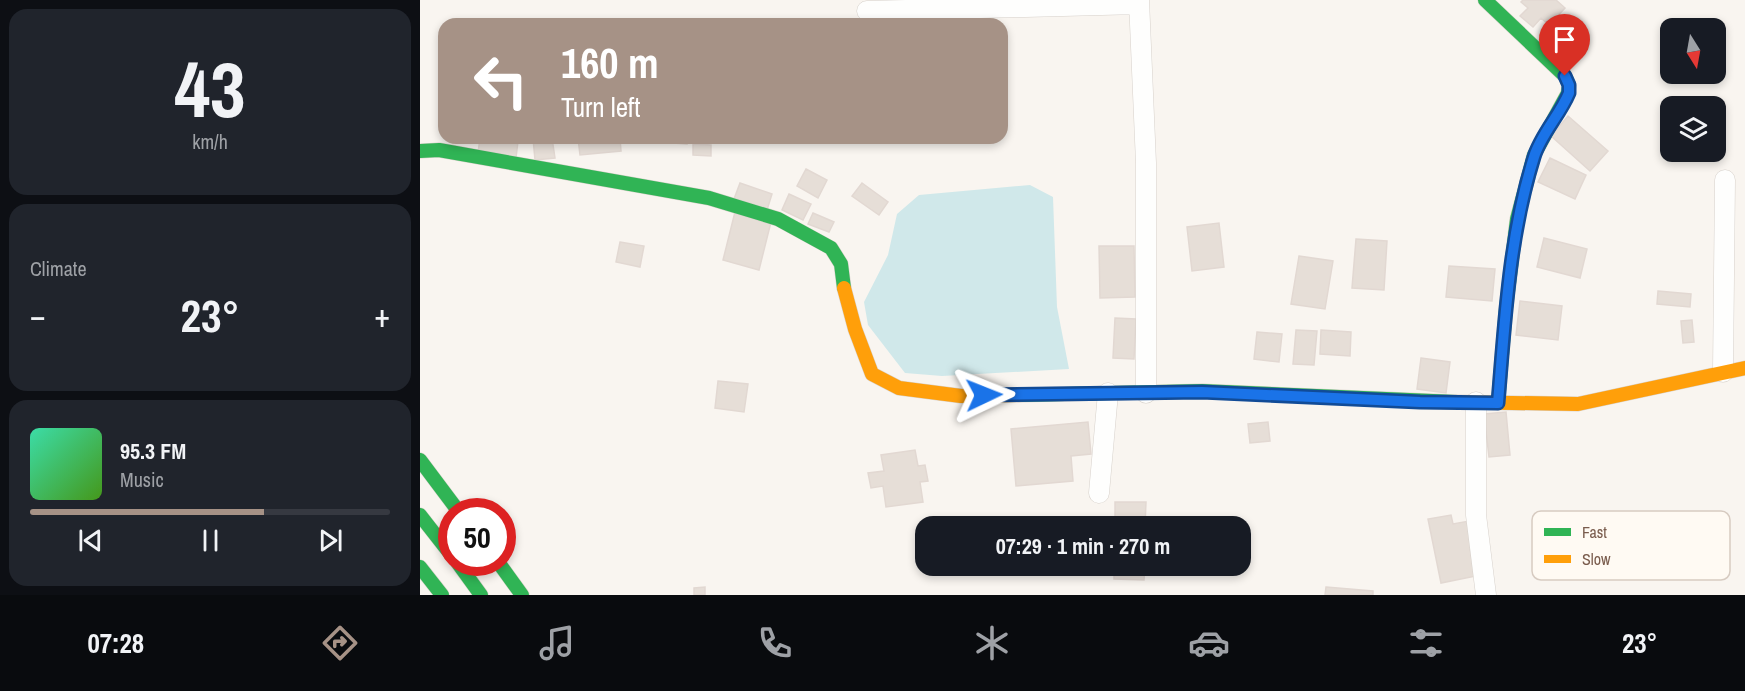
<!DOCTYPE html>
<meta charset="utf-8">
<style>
body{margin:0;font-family:"Archivo Narrow",sans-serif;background:#20242c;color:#f1f3f6;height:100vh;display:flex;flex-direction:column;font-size:22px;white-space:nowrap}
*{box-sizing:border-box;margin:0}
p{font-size:20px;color:#9ea1a6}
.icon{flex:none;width:33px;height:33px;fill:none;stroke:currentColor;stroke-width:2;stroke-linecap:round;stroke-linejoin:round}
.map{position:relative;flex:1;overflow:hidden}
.panel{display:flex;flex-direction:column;gap:9px;padding:9px;background:#0d0f14;width:420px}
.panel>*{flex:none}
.hud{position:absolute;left:18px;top:18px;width:570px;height:126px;border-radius:18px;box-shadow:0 3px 9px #0003;background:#a69286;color:#fff;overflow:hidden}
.needle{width:39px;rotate:169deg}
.tools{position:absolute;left:1240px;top:18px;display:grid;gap:12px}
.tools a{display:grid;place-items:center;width:66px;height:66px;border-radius:12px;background:#171b24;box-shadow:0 3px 9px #0003;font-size:30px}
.speed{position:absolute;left:18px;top:498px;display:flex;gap:12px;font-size:30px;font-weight:700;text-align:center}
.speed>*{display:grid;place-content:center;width:78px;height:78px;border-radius:50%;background:#171b24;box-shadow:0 3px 9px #0003;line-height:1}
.speed .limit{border:9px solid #d22;background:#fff;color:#111}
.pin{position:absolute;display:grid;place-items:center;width:51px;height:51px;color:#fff;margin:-62px -26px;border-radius:50% 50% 50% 0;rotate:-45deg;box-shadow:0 0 6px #0007}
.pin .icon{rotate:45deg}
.me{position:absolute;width:66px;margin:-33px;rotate:88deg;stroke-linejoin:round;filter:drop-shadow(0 0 4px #0008)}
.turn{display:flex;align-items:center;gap:21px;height:126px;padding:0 24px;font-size:27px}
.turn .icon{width:78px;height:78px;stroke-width:2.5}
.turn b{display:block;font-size:42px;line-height:51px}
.big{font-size:45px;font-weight:700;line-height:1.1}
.panel .tile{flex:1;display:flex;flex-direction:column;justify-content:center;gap:9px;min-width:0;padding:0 21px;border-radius:18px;background:#20242c}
.panel .dial{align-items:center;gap:0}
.dial b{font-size:78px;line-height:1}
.song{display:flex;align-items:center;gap:18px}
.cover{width:72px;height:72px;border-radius:9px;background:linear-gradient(135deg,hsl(160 70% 55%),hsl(100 70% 35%))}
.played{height:6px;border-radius:3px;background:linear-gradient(90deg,#a69286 65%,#363941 65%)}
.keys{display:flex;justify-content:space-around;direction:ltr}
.heat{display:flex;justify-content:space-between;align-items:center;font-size:33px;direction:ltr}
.trip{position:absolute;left:495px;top:516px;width:336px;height:60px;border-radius:18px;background:#171b24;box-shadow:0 3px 9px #0003;font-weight:700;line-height:60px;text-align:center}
.tab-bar{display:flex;height:96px;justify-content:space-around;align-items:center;background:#090b0e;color:#9ea1a6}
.tab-bar .icon{width:42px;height:42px}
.tab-bar .selected{color:#a69286}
.tab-bar b{font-size:27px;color:#f1f3f6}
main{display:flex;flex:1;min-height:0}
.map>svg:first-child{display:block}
</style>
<main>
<section class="panel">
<div class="tile dial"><b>43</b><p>km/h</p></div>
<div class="tile"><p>Climate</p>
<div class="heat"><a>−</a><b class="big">23°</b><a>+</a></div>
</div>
<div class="tile">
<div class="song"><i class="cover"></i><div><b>95.3 FM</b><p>Music</p></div></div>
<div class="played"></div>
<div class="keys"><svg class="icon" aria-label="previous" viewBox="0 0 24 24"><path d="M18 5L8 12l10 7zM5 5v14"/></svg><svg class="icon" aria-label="pause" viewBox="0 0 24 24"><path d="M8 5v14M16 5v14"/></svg><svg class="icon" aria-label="next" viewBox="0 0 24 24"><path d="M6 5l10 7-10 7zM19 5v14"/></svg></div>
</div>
</section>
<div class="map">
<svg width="1325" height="595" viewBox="0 0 1325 595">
<rect width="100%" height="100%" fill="#f9f5f0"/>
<path fill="#d0e8ea" d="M610,185L633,197L637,307L649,369L522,376L485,373L448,325L444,302L468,255L477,214L499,195Z"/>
<path fill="#e6ded7" stroke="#e2d8d2" stroke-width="1.5" d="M1103,0H1136L1145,8L1129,25L1121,18L1113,27L1100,16L1108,8L1101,2Z
M1148,116L1188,151L1170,171L1131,136Z
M60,138L98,141L96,158L58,153Z
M113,138H132L135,158L115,160Z
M158,138H200L201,151L160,155Z
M238,138H267V144L238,142Z
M273,144L291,145V156L273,155Z
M1130,158L1166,175L1155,199L1118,182Z
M386,169L407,180L398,198L377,186Z
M320,183L352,194L347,210L314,199Z
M442,183L468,202L459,215L432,196Z
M369,194L391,204L383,220L362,210Z
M315,212L351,222L339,270L303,260Z
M393,213L414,222L409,232L388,224Z
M799,223L804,267L772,271L767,227Z
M1124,238L1167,249L1160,278L1117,267Z
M936,239L967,241L964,290L932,288Z
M200,242L224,246L220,267L196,262Z
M679,246H714L715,297L680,298Z
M879,256L913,261L905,309L871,304Z
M1029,266L1075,269L1072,301L1026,297Z
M1238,291L1271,294L1270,307L1237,304Z
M1100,301L1142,306L1138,340L1096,335Z
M695,318L716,319L714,359L693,358Z
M1272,320L1274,342L1263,343L1261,321Z
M876,330L897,331L894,365L873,364Z
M901,330L931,332L930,356L900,354Z
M837,332L862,334L859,362L834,359Z
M1001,358L1030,362L1026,393L997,389Z
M298,381L328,384L324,412L295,408Z
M1086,412L1090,455L1069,457L1064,414Z
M668,422L671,454L651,456L653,481L596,486L591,429Z
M848,422L850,441L830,443L828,424Z
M495,450L498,466L505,465L508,481L500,482L503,502L466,507L463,486L451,488L448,473L464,471L461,455Z
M695,502H726L725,526H695Z
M1031,515L1033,524L1049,521L1055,549L1050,550L1056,576L1021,583L1008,519Z
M694,566H725L724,580L694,579Z
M285,587V595H274V588Z
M906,587L953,591V595H905Z"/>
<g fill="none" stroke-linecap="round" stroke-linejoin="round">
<defs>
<path id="street" d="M719,0L726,163V393
M447,11L719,4
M1303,372L1305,180
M1056,402V515L1066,595
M679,493L688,393"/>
<path id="fast" d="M1065,0L1145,76L1149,85L1148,93L1114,155L1097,219L1086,308L1078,403
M0,151L19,150L289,198L358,219L411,248L421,264L424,288
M599,395L782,391L1036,402
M0,460L39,512
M0,515L32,556
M37,562L61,595
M78,562L102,595
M0,567L22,595"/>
<path id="slow" d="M424,288L435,329L452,374L479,388L541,396L599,395
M1036,402L1158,404L1325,368"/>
</defs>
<use href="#street" stroke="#d7d1cb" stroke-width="21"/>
<use href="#fast" stroke="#d9d2cb" stroke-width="15"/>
<use href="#slow" stroke="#d9d2cb" stroke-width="15"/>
<use href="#street" stroke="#fefefd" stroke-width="20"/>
<use href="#fast" stroke="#30b455" stroke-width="14"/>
<use href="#slow" stroke="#ff9f0a" stroke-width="14"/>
</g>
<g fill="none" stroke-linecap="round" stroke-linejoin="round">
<defs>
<path id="route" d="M564,395L782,392L1000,402L1078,403C1085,320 1089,237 1114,157C1121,134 1140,115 1149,93V85L1145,76"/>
</defs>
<use href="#route" stroke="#114b97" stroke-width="15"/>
<use href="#route" stroke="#1a73e8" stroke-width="10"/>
</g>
<rect x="1112" y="511" width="198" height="69" rx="9" fill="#fffaf3" stroke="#d7cbc1" stroke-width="1.5"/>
<rect x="1124" y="528" width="27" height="8" fill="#30b455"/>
<rect x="1124" y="555" width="27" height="8" fill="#ff9f0a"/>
<g font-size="16" fill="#7a5c4d">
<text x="1162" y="538">Fast</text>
<text x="1162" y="565">Slow</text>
</g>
</svg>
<div class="tools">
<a><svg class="needle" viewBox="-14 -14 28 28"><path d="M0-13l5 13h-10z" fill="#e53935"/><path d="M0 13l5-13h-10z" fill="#9ea1a6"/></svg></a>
<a><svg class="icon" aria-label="layers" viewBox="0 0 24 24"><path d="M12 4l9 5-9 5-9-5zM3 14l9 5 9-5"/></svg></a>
</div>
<div class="speed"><div class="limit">50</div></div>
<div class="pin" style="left:1145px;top:76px;background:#d93025"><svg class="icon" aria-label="arrive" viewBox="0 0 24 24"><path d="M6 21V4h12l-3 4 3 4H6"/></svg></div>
<svg class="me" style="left:564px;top:395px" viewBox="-20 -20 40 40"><path d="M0-17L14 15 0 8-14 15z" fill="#1a73e8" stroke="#fff" stroke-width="4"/></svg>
<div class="trip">07:29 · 1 min · 270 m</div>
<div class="hud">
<div class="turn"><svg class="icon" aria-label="left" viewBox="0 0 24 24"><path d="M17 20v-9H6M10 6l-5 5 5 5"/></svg><div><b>160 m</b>Turn left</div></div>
</div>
</div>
</main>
<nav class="tab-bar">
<b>07:28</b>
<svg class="icon selected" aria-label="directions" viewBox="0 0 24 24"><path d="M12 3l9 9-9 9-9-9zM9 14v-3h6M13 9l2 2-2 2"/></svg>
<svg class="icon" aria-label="music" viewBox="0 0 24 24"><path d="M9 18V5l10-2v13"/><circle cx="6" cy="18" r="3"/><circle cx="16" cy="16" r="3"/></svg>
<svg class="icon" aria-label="phone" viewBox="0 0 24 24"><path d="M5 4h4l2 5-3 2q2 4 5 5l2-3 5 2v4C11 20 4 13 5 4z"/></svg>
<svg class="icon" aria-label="climate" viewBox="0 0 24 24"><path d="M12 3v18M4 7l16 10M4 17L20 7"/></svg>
<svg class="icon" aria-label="car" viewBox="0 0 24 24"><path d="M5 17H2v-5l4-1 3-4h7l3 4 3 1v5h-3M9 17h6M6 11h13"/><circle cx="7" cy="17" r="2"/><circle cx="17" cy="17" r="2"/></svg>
<svg class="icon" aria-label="filters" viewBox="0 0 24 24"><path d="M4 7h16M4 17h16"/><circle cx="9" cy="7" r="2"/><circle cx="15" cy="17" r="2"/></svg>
<b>23°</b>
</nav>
